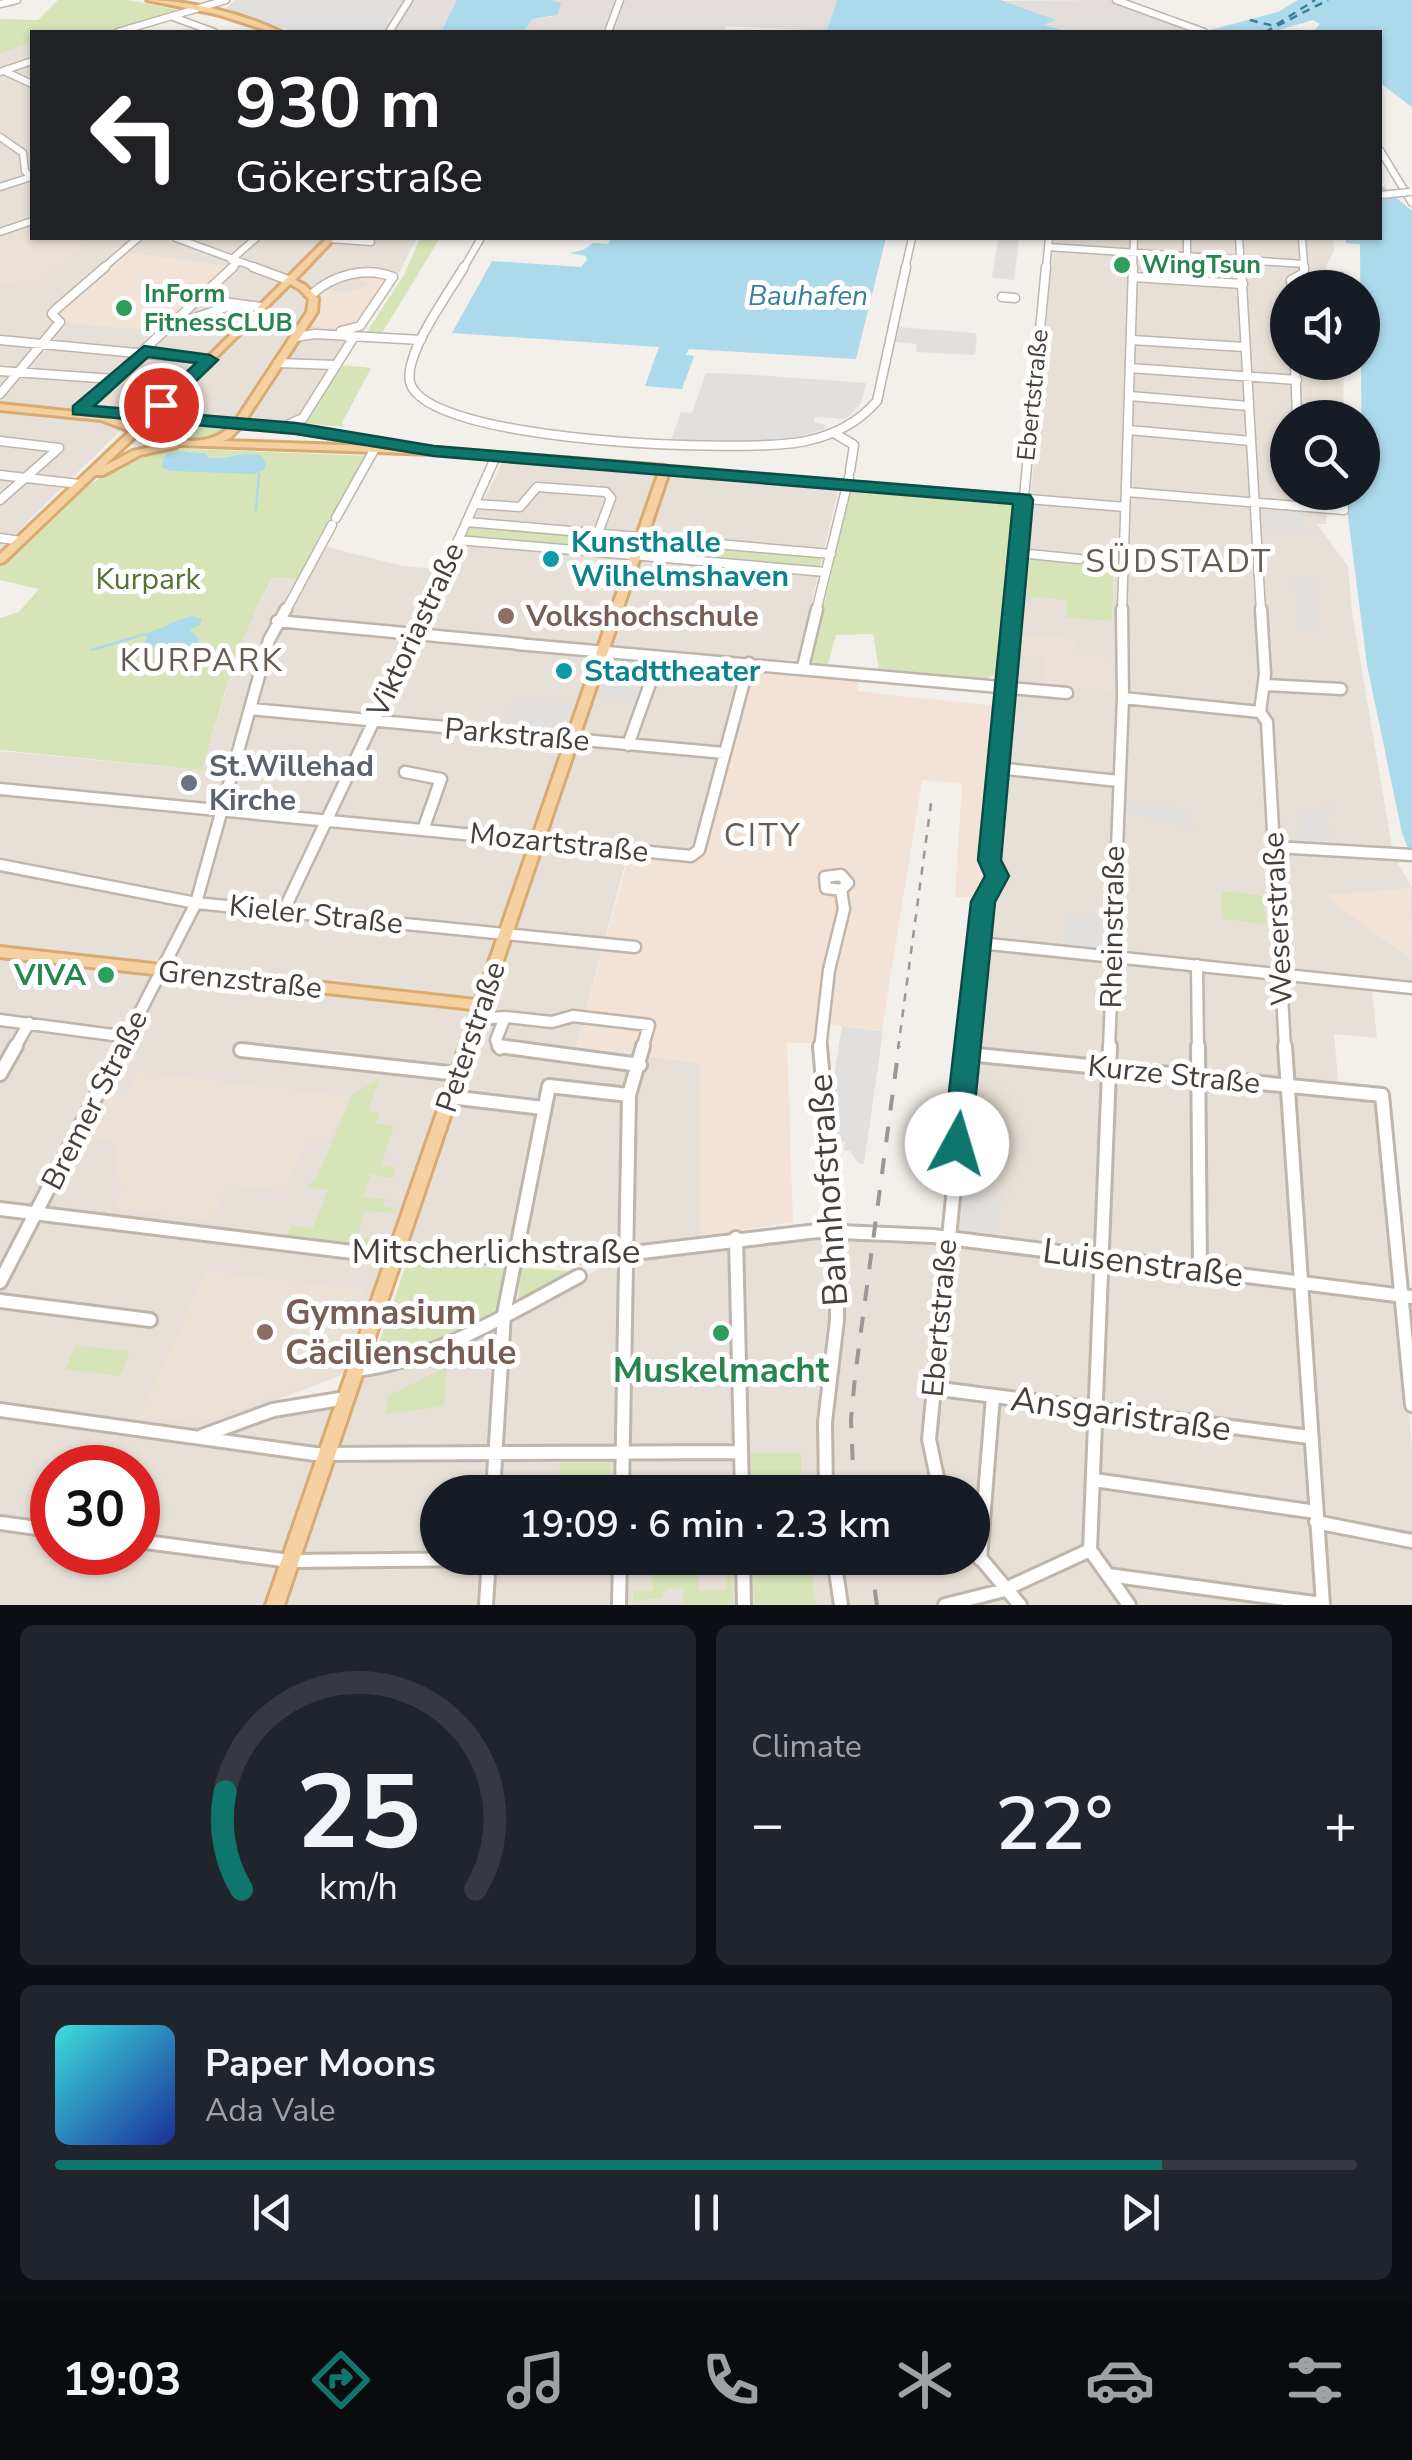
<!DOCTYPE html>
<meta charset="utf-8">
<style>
body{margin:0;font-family:"Nunito Sans",sans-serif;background:#20242c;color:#f1f3f6;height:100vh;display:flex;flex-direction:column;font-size:38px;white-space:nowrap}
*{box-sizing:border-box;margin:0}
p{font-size:32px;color:#9ea1a6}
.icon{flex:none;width:55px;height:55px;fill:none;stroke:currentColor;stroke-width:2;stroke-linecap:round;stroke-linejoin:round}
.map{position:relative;height:1605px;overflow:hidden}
.sheet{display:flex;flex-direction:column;gap:20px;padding:20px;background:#0d0f14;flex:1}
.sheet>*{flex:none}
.banner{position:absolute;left:30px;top:30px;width:1352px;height:210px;border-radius:0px;box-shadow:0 2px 8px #0004;background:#202124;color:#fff;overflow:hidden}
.fabs{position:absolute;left:1270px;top:270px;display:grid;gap:20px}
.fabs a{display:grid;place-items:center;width:110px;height:110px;border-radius:50%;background:#171b24;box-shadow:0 2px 8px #0004;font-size:50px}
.speed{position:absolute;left:30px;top:1445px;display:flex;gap:20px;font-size:50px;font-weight:700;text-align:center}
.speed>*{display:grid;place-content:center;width:130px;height:130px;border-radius:50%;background:#171b24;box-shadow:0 2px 8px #0004;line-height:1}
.speed .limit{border:15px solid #d22;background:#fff;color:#111}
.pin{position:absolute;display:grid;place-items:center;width:85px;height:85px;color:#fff;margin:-42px;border:5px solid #fff;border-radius:50%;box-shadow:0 2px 10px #0007}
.me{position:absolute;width:110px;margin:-55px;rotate:6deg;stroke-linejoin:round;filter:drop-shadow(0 0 8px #0008)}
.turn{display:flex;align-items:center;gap:35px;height:210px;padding:0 40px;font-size:45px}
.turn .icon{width:130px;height:130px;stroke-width:2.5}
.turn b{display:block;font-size:70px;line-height:85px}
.big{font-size:75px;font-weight:600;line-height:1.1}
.sheet .tile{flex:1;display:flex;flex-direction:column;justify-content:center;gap:15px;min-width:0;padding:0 35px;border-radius:15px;background:#20242c}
.sheet .dial{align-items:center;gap:0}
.dial svg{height:260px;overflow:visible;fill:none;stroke:#363941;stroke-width:7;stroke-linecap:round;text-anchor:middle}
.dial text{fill:#f1f3f6;stroke:none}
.song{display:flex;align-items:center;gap:30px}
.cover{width:120px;height:120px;border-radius:15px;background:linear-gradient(135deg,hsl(180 70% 55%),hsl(230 70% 35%))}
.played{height:10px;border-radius:5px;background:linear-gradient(90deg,#0f766e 85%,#363941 85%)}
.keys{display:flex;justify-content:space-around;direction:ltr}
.heat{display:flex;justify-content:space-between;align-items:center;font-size:55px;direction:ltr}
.sheet .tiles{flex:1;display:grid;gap:20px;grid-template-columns:1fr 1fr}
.tile:last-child{grid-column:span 2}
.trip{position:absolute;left:420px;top:1475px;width:570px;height:100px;border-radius:50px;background:#171b24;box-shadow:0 2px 8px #0004;font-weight:600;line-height:100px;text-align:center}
.menu{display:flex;height:160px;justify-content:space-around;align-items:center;background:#090b0e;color:#9ea1a6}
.menu .icon{width:70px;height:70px}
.menu .selected{color:#0f766e}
.menu b{font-size:45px;color:#f1f3f6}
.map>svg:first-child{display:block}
</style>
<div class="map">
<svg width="1412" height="1605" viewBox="0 0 1412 1605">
<rect width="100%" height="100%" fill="#f3efea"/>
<path fill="#e7e0d8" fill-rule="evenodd" d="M32,42V238H417L395,280L340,294L317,292L321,298L311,326L363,330L299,419L286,426L140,411L0,549V52Z
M1054,238H1333L1334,251L1325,269L1344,271L1345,287L1288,288V362L1344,363L1343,417L1288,418V492L1341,493L1340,514L1327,512L1326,524H1317L1348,566L1352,612L1392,847L1381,848L1386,861L1397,862L1412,887V986L1371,982L1377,1038L1334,1034L1339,1089L1381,1096L1403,1297L952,1231L987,903L1006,865L994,858L1013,694Z
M503,461L839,487L798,660L743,658L693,848L687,851L630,846L576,1047L700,1063V1238L632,1248L386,1252L347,1373L194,1431L0,1402V751L202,770L243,634L273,578L299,579L319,545L403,566L449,570Z
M797,1237L900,1240L1399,1298L1412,1450V1605H0V1415L191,1443L329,1402L360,1381L605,1266ZM52,1468H138V1552H52ZM438,1492H972V1558H438Z"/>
<path fill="#f3e3d7" d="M126,252L229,266L161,331L63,323L56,314Z
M374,271L395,280L363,330L311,326L321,298L316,292L329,288L340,294L369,286L357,276Z
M752,667L859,677L857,691L995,706L984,865L992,881L981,897H955L962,784L922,780L882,1030L826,1024L823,1043H787L793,1222L700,1238V1063L576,1047L629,855L691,861L704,855Z
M1411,888L1412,959L1344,911L1328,895Z"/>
<path fill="#e3dedb" d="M412,0H457L441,32H392Z
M553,0H837L827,31L727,26L723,32H524L532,19L551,17Z
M1111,0L1192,32H1070L1043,25L1054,20L997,1Z"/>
<path fill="#ebe2d5" d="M32,223V238H86L81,240L86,242L34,287L0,284V234Z
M575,556L626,560L615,593L569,590L575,574L569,573Z
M1021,634L1074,639V654L1113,658V691L1042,685L1044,658L1019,655Z
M138,1072L349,1096L328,1143L306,1141L285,1191L228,1184L210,1221L115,1208L123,1189L115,1175L116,1143L84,1138L106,1096L125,1098Z
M206,1271L366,1290L338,1374L200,1423L140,1417Z"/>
<path fill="#d6e4b7" d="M58,0H128L178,10L114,30L32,32V42L0,53V19L38,20Z
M420,238H440L382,333L367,332L404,275Z
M340,365L371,368L342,423L344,427L302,423L319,403L316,401Z
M155,420L215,424L224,432C205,448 178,439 156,433L151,424Z
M192,449L368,456L299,579L273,578C237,637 222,704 202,770L0,750V618L19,612L39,589L0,580V565C61,508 104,454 192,449Z
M850,489L1017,503L998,673L985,679L879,669L873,634L836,635L828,664L811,663Z
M474,523L638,538L631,554L465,538Z
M645,539L822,555L818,570L639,555Z
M1030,560L1113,566L1112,621L1066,617L1067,600L1027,597Z
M1222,891L1264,896L1266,924L1222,919Z
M380,1078L368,1111L380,1113L376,1123L394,1126L381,1165L396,1167L392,1178L371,1174L363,1197L385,1199L383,1207L398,1208L395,1213L364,1211L357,1237L388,1239L383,1248L286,1237L292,1226L313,1228L328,1190L307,1187L317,1178L352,1095Z
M406,1265L504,1267L499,1306L491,1314L383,1364L373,1361Z
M521,1268L570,1271L560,1285L518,1301Z
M76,1345L130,1352L120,1376L65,1369Z
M447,1367L444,1406L385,1414L388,1396Z
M751,1453H801V1492H752Z
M560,1463H610L609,1492H529L530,1484H558Z
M684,1558L698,1567L699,1591L726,1590L728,1572H732L733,1605H684L683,1588H670L662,1593V1598L633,1601V1591H653L652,1562H681Z
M753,1558H810L816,1605H754Z"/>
<path fill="#e2e0de" d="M235,0H406L386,32H294L226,9Z
M998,238L1019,240L1014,280L992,278Z
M899,327L974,333L977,335L975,355L916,352L917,344L895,342Z
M706,373L741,374L866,383L862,401L852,414L845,419L815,417L814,422L824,424L825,429L797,438L724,443L671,440L681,412L692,413Z
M1265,507L1300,510L1305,529L1314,530L1315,534L1267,530Z
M1294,576L1313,577L1318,631L1298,629Z
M612,661L655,665L643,702L599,698Z
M516,698L569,703L558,733L504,728Z
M1127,804L1191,809L1193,829L1127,813Z
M1326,806L1333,807L1334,815H1323L1329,823L1332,842L1299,840L1300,810L1326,811Z
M1065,915L1101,919L1100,950L1064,946Z
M842,1026L883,1031L864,1164L858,1163L850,1151H844L845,1142L839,1141V1135L831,1131L834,1114L828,1113Z
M964,1188L1000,1192L997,1237L960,1233Z"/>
<path fill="#acdaea" d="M457,0H552L561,3L557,15L532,19L524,32H441Z
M837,0H1000L1056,20L1044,25L1070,32H817L827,30Z
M1298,0H1412V107L1380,83V32H1313L1320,24L1313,20L1272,32L1210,30L1278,12Z
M1380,184L1412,211V859L1402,833L1367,665L1345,493L1362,492L1360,244L1346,243L1345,238H1380Z
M611,238H886L856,359L689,349L686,355L694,356L682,389L645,386L659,347L452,333L492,261L581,267L587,260L586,256L569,253L583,250L593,243L608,244Z
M184,452L205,453L209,458C228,460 240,451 260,455L266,463L264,470L253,474L171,471L161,467L166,453Z
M193,616L202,619L200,625L189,630L200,639L191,651L143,645L147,637L142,634C162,631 173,619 193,616Z"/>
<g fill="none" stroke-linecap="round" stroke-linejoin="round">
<path stroke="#acdaea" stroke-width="2.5" d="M256,510L259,474
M92,650L142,635"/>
<path stroke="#377f9a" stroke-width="2.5" stroke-dasharray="8 6" stroke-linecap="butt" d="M1250,20L1274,26L1315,0
M1265,32L1328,0"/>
<defs>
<path id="minor-far3" d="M1116,0L1204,32
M0,4L17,0
M173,17L214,32
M118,32L226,0
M389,32L409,0
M608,32L620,0
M4,71L32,84
M0,72L32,61
M0,137L23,153L25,171L32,178
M1380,150L1412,203
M0,187L31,177
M0,232L32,221
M176,238L260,269
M1187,238V256
M1239,238L1241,269
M1302,238L1304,264
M330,239L371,242
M1048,247L1304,264
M231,260L256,238
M1304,264V269
M102,269L138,238
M230,269L237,263
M463,269L481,238
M905,269L912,238
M1046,269L1049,238
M1133,269L1134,238"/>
<path id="minor-far2" d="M253,267L288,280
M464,267C449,293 404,353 410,382C424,443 749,454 806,441C834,435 858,423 877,401L906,267
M1241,267L1261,612
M1133,277L1243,284
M1292,288L1291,280L1304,273V267
M311,295C333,275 365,266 393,277L360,326L341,331
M1002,297L1015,298
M199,299L261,307
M174,325L235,304
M296,337L315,334L421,340
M0,340L210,360
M1132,340L1244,347
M1295,362L1297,418
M278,363L336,365
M1130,368L1297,380
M0,371L114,379
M0,394L60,322L52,314L54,311L105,267
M1130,396L1248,406
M79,410L233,267
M283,427L303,418L352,340L345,335
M1129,430L1251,441
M834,433L854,445L850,471
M0,441L59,448L0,500
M665,469L1125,507
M0,475L79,484
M1127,492L1344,510L1342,492
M475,504L520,507L537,487L606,492L611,498L598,533
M336,518L374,450
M467,522L831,554
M0,538L20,541
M458,540L826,572
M1019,553L1079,559
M285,612L332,525
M426,612L496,456
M816,612L849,477
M1013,612L1046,267
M1122,612L1133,267"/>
<path id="minor-far1" d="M277,621L522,644
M517,644L1067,693
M803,667L817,609
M1265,685L1341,689
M1123,698L1260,712
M250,709L724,753
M1260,712L1265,674L1261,609
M1260,712L1267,722L1285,1049
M628,745L657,664L667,658
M997,768L1118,781
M405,772L441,779L423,830
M0,789L691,856L699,850L749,663
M1275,847L1412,855
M0,865L196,903L635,947
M841,875L848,883L841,890L826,888L825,877Z
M283,912L427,609
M979,943L1412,988
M1197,965L1198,1049
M476,1019L505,1017L552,1022L573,1016L649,1025L642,1049
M0,1020L128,1037
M14,1049L29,1023
M121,1049L196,903L269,640L286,609
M500,1049L496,1040L505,1017
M820,1049L829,970L844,909L841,890
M968,1049L983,902L997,876L989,861L1013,609
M1109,1049L1123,698L1122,609"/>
<path id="minor" d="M499,1046L640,1065
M820,1046L837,1247V1320L825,1422L826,1492
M1110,1046L1090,1550L1129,1605
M1198,1046L1200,1269
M1285,1046L1323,1605
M241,1050L458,1074
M967,1054L1382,1095L1412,1405
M0,1074L16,1046
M450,1097L543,1108
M0,1209L394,1257L608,1256L817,1231L933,1236L1412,1297
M736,1238L742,1492
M0,1282L122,1046
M0,1301L150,1320
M356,1370C434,1361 511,1312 579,1276
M933,1388L1309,1437
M0,1410L315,1454L741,1452
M202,1436L273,1410L346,1398
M1094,1480L1316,1512
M493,1492L504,1314L549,1086L629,1095
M622,1492L629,1095L643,1046
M940,1492L929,1439L968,1046
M1316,1522L1412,1541
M0,1523L52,1530
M138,1541L290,1561L489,1559
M972,1548L1020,1605
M743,1558L744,1605
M834,1558L841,1605
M980,1559L993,1396
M1108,1575L1322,1604
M486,1605L489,1558
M619,1605L620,1558
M945,1605L1001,1591L1090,1550"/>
<path id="major" d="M147,0C188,0 244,14 281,32H272L216,14Z
M327,238H335L295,280L305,285L318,298L317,312L245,421L283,424L382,440L387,443L382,446L283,430L241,427L230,438L223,441L434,448L665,466L670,469L284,1605H266L473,1009L0,957V947L476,1000L659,472L434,454L178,445L177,447L140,455L103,475H95L4,562L0,563V554L130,431L101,420L0,410V404L105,415L106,411L109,410L148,413L212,353ZM290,284L299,289L309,299L307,312L236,420L159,414ZM109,416L143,419L135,426ZM153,419L231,426C206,450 173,440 143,429ZM138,434L168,443L133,451L104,466Z"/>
</defs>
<use href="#minor-far3" stroke="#beb5ad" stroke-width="9"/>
<use href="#minor-far2" stroke="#beb5ad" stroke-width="11"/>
<use href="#minor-far1" stroke="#beb5ad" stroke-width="15"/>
<use href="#minor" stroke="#beb5ad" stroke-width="18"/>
<use href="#major" stroke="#d9ab72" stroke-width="6"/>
<use href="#minor-far3" stroke="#fff" stroke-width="6"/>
<use href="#minor-far2" stroke="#fff" stroke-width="8"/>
<use href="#minor-far1" stroke="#fff" stroke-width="10"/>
<use href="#minor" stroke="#fff" stroke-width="12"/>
<use href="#major" fill="#f5d1a1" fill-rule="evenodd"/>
<path stroke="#989898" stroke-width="2.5" stroke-dasharray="8 8" stroke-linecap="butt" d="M898,1049L932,796"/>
<path stroke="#989898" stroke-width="4" stroke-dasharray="16 16" stroke-linecap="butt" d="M854,1492L851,1420L855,1376L899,1046
M870,1558L877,1605"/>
<defs>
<path id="minor-bridge" d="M1380,195L1410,192"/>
</defs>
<use href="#minor-bridge" stroke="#beb5ad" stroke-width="9" stroke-linecap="butt"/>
<use href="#minor-bridge" stroke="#fff" stroke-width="6"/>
</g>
<path fill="#0f766e" stroke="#0a4d48" stroke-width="2.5" d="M144,346L210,355L218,360L167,409H155L152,405L196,363L148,357L94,406L296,423L434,446L1030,495L1033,500L1001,860L1009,876L995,902L971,1144L967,1151H947L943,1144L971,902L985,876L978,860L1013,504L434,456L296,434L73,414V406Z"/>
<g fill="#2e9e5b" stroke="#fff" stroke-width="4">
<circle cx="1122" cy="265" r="10"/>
<circle cx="124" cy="308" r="10"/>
<circle cx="106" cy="975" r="10"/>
<circle cx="721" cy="1333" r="10"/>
</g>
<g fill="#0f9aa8" stroke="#fff" stroke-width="4">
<circle cx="551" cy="559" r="10"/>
<circle cx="564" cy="671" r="10"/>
</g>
<g fill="#8d6e63" stroke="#fff" stroke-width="4">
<circle cx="506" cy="616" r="10"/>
<circle cx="265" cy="1332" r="10"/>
</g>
<circle fill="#6b7280" stroke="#fff" stroke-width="4" cx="189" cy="783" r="10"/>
<g text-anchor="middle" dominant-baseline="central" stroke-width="10" stroke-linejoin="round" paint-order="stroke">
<g font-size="25" font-weight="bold" fill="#27864d" stroke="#fff" text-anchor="start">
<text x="1142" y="265">WingTsun</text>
<text x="144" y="294">InForm<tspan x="144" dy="29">FitnessCLUB</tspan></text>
</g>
<g font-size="25" fill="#473f39" stroke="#fff">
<text transform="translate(1033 395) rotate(-84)">Ebertstraße</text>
</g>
<g font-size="28" font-style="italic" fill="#377f9a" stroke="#fff">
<text x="808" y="296">Bauhafen</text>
</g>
<g font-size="30" font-weight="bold" fill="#0d838f" stroke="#fff" text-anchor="start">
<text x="571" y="542">Kunsthalle<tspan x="571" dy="34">Wilhelmshaven</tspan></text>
<text x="584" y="671">Stadttheater</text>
</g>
<g font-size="30" fill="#547431" stroke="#fff">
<text x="148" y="579">Kurpark</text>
</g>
<g font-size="30" font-weight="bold" fill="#785e54" stroke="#fff" text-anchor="start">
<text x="526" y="616">Volkshochschule</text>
</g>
<g font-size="30" fill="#473f39" stroke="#fff">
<text transform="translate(416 630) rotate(-65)">Viktoriastraße</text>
<text transform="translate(517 735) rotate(5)">Parkstraße</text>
<text transform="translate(559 843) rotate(6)">Mozartstraße</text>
<text transform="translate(316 915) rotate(6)">Kieler Straße</text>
<text transform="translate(1278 919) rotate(-93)">Weserstraße</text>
<text transform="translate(1113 927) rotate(-89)">Rheinstraße</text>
<text transform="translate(240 980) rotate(6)">Grenzstraße</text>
<text transform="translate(471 1037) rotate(-71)">Peterstraße</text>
<text transform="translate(1174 1075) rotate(6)">Kurze Straße</text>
<text transform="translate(95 1100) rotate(-63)">Bremer Straße</text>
<text transform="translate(940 1318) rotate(-85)">Ebertstraße</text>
</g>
<g font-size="30" font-weight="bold" fill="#5b616d" stroke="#fff" text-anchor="start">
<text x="209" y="766">St.Willehad<tspan x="209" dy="34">Kirche</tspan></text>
</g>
<g font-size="30" font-weight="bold" fill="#27864d" stroke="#fff" text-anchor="end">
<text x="86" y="975">VIVA</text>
</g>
<g font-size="32" letter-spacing="2.5" fill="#685b51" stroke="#fff">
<text x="1179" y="561">SÜDSTADT</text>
<text x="202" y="660">KURPARK</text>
<text x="763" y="835">CITY</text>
</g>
<g font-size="35" fill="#473f39" stroke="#fff">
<text transform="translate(828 1190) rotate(-94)">Bahnhofstraße</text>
<text x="496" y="1251">Mitscherlichstraße</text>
<text transform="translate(1143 1263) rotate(7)">Luisenstraße</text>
<text transform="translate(1121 1414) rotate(8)">Ansgaristraße</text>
</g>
<g font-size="35" font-weight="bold" fill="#785e54" stroke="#fff" text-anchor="start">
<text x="285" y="1312">Gymnasium<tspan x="285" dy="40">Cäcilienschule</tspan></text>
</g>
<g font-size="35" font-weight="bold" fill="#27864d" stroke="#fff">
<text x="721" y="1370">Muskelmacht</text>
</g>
</g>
</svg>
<div class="fabs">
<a><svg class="icon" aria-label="sound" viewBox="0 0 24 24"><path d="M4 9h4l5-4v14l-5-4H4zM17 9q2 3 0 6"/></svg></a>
<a><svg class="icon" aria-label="search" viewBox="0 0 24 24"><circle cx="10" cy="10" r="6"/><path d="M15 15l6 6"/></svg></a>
</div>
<div class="speed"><div class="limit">30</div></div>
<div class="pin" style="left:161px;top:405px;background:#d93025"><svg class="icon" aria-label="arrive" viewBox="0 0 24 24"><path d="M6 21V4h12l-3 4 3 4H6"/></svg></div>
<svg class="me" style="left:957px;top:1144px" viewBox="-20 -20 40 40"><circle r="19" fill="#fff"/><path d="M0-13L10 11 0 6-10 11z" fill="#0f766e"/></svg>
<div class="trip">19:09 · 6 min · 2.3 km</div>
<div class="banner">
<div class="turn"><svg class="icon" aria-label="left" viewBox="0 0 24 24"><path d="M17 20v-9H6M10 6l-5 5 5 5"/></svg><div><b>930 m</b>Gökerstraße</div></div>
</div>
</div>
<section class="sheet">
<div class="tiles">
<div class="tile dial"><svg viewBox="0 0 100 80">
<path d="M14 69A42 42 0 1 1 86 69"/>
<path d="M14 69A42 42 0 0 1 9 39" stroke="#0f766e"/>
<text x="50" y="56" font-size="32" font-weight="700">25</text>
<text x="50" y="72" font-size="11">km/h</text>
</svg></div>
<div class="tile"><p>Climate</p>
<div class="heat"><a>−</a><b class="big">22°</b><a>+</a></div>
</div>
<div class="tile">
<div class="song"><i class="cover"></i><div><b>Paper Moons</b><p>Ada Vale</p></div></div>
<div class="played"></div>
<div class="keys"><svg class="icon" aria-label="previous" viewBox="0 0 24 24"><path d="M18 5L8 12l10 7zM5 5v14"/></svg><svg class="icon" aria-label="pause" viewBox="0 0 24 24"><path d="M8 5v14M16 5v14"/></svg><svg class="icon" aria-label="next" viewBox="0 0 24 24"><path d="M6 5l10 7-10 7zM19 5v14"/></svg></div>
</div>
</div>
</section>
<nav class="menu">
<b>19:03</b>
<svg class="icon selected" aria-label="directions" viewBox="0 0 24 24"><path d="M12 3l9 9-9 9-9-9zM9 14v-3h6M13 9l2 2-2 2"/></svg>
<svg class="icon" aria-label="music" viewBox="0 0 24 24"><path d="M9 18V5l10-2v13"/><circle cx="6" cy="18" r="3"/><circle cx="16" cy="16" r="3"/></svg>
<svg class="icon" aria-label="phone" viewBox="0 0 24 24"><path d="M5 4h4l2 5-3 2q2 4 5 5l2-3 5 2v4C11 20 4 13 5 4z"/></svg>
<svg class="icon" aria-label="climate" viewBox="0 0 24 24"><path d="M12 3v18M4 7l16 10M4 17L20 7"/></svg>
<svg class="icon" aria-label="car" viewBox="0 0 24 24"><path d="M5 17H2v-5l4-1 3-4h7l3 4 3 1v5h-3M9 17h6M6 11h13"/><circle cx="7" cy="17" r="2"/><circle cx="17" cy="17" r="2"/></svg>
<svg class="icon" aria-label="filters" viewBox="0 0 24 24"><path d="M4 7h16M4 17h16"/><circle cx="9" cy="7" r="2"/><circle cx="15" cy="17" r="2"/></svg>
</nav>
